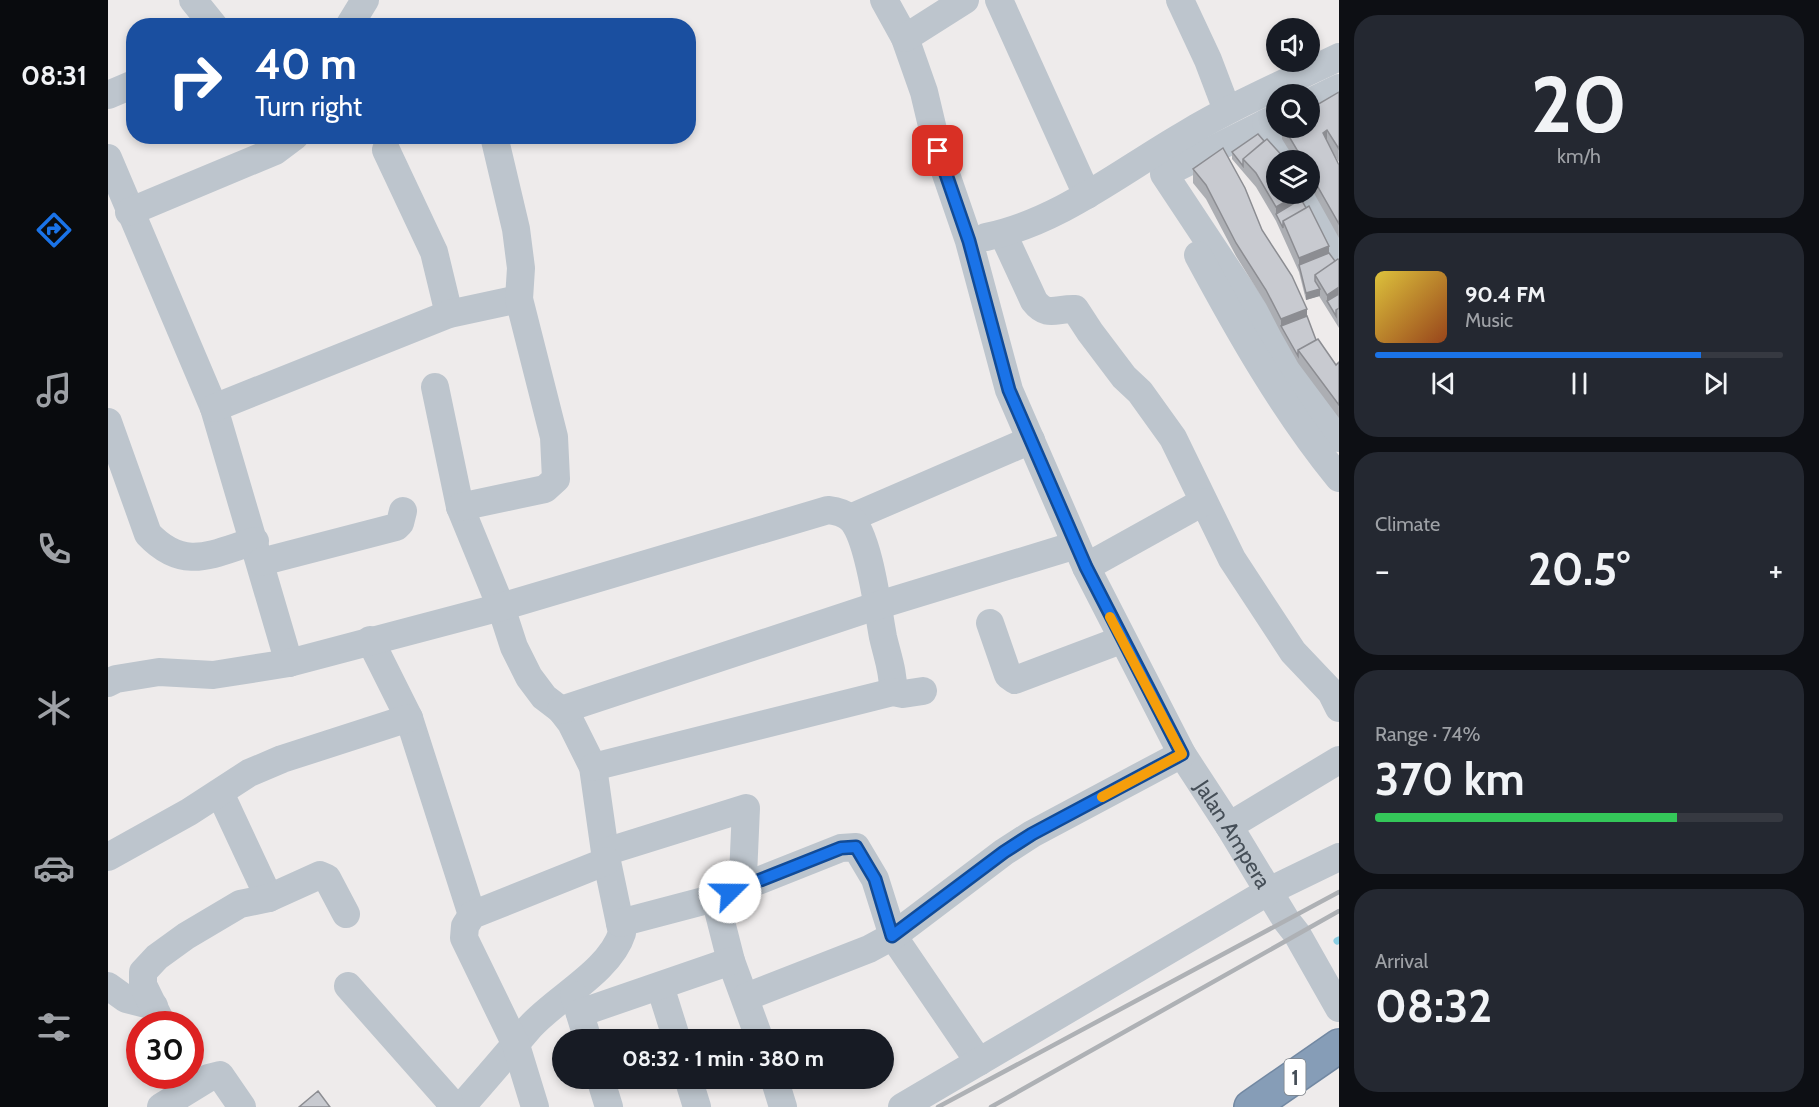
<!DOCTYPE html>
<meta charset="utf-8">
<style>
body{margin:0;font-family:Cabin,sans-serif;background:#242831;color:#f1f3f6;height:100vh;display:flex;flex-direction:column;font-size:22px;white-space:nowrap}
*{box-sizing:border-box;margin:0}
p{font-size:20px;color:#9ea1a6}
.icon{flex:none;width:33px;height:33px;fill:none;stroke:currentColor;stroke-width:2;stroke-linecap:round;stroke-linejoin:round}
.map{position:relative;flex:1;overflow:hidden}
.panel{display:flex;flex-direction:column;gap:15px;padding:15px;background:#0d0f14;width:480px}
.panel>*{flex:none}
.banner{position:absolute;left:18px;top:18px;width:570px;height:126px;border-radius:24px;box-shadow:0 3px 9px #0003;background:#1a4fa0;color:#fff;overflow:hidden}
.tools{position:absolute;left:1158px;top:18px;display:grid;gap:12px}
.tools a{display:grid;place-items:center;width:54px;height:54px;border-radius:50%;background:#171b24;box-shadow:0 3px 9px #0003;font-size:30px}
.speed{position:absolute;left:18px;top:1011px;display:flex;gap:12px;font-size:30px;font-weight:700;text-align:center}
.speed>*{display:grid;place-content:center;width:78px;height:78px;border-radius:50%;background:#171b24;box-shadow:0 3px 9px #0003;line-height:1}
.speed .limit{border:9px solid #d22;background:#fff;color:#111}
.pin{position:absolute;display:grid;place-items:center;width:51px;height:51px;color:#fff;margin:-26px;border-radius:12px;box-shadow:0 3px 9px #0006}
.me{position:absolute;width:66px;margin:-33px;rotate:68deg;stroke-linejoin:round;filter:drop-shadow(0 0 4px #0008)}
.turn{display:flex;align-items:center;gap:21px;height:126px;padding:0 30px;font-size:27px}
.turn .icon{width:78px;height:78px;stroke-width:2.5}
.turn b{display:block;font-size:42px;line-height:51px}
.big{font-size:45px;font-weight:700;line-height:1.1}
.panel .tile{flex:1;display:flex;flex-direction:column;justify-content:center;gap:9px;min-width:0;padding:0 21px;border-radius:24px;background:#242831}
.panel .dial{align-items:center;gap:0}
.dial b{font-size:78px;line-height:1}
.song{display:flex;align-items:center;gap:18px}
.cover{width:72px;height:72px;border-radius:9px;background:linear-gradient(135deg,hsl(50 70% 55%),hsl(20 70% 35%))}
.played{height:6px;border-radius:3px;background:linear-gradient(90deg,#1a73e8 80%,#363941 80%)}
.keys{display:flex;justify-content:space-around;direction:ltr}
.heat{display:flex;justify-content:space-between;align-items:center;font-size:33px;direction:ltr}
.charge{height:9px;border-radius:4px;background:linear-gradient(90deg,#34c759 74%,#363941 0)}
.trip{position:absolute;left:444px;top:1029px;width:342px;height:60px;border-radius:30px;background:#171b24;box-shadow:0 3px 9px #0003;font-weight:700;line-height:60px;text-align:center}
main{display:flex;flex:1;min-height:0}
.tabs{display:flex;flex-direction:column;width:108px;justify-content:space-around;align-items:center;background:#090b0e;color:#9ea1a6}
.tabs .icon{width:42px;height:42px}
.tabs .current{color:#1a73e8}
.tabs b{font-size:27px;color:#f1f3f6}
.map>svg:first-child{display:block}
</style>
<main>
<nav class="tabs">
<b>08:31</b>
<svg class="icon current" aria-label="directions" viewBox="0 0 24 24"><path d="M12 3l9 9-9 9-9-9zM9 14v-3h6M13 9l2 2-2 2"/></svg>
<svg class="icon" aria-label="music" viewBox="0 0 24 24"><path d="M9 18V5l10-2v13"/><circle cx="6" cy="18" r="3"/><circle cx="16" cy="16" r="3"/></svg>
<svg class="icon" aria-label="phone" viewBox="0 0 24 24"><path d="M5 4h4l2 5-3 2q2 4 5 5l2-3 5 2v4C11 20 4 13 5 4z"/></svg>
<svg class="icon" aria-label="climate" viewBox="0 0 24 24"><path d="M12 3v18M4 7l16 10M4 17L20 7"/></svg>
<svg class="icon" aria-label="car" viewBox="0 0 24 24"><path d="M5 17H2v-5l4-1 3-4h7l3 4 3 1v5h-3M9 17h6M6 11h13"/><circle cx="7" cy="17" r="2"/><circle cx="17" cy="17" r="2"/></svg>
<svg class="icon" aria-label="filters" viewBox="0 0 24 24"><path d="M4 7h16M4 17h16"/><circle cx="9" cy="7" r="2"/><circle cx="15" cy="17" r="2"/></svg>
</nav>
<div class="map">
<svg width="1231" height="1107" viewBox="0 0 1231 1107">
<rect width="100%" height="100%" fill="#eeebeb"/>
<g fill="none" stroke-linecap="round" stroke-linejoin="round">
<path stroke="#8ccfe3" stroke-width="7" d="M1229,941L1231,940"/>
<defs>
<path id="highway" d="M1143,1107L1231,1046"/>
</defs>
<use href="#highway" stroke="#7288a2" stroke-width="36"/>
<g stroke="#bdc5cd" stroke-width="28">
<path d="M85,0L106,26"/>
<path id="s1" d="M776,0L797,38L816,92L830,151L861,241L901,390L978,567L1074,754L1121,826L1178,920L1189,934L1231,1008"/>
<path d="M891,0L979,195"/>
<path d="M1072,0L1100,60L1119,110"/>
<path d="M241,26L257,0"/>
<path d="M797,38L857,0"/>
<path d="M0,95L26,84"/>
<path d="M1202,102L1231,88"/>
<path d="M1168,118L1056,174L1231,438"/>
<path d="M1158,123L1179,160"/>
<path d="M278,150L326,252L341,314"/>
<path d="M0,158L106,408L181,663"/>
<path d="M1198,194L1231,253"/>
<path d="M21,212L167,151L187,136"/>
<path d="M895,234L926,301C939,318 949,308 967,309L982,332L1016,377L1032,392L1065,438L1124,559L1185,652L1223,692L1231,708"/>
<path d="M878,237C951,222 1012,172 1076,135C1126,105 1179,82 1231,57"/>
<path d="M1090,255C1132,333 1175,409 1231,478"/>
<path d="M327,387L352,507L393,607L406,647L421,677L436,697L453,710L463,723L485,767L497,852L514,933C502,971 448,998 422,1027C399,1054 376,1081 353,1107"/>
<path d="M106,408L341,314L411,299"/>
<path d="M0,422L40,534C76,572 104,554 147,541"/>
<path d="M352,507L437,489L448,479L446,437L411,299L413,268L408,229L386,136"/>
<path d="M742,518L923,440"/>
<path d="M153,562L288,527L292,523L295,511"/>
<path d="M978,567L1095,502"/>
<path d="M882,623L900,675L907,680L1013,640"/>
<path d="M262,640L301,718L364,915"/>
<path d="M0,683L8,679L51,672L105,675L181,663L393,607L720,510C728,511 736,513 742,518C761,535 770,611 775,637C779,655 786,673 785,692"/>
<path d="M453,710L771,605L968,545"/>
<path d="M485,767L785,692L795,694L815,691"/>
<path d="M112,793L161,898"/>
<path d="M1121,826L1231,760"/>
<path d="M497,852L638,808L635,876L638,886"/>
<path d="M0,857L81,812L141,773L174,759L301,718"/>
<path d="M607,898L623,961L652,1040"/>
<path d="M512,923L607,898L733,848L748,847L767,879L785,936L871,1062"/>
<path d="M0,986L18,999L46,1006"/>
<path d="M240,986L340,1099L343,1107"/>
<path d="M552,986L569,1040"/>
<path d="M466,995L480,1040"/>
<path d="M638,997L761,949L785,936L896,852L924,834L1074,754"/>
<path d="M472,1013L623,961"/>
<path d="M54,1024L35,985V972L49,957L78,936L132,904L161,898L212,875L219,878L238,914"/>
<path d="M492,1078L501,1107"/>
<path d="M580,1078L589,1107"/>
<path d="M666,1078L675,1107"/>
<path d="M53,1107L100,1078L112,1075L134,1107"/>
<path d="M427,1107L408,1045L356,938L357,926L364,915L499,861"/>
<path d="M794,1107L1161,891L1231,857"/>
</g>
<use href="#highway" stroke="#869db7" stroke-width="33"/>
<path stroke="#aeb1b5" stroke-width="4.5" d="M830,1107L1231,892
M883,1107L1231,911"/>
</g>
<path fill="#acaeb3" d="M1231,92V162L1224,152L1231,165V238L1202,186V160H1187L1174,139V128H1202Z
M1124,152L1168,160L1193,194V199L1221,253L1227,261L1231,260V328L1211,296L1198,300L1191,272L1168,221L1148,187L1124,159Z
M1085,169L1154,230L1199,316L1208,340L1228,365L1231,362V418L1190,363L1173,333L1158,304L1128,256L1098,199L1085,183Z"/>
<path fill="#8c8d92" d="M1219,130V144L1215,133Z
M1191,194H1193V206L1168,214V207Z
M1221,246V260L1191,265V258Z
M1231,287V301H1219V295Z
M1212,289V296L1198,300V293Z
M1199,309V322L1173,326V319Z"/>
<path fill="#c8cad0" stroke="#8c8d92" stroke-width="1.5" d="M1231,92V149L1219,130L1215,133L1231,165V224L1202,173V160H1195L1176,128H1202V109Z
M1150,134L1156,141L1135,159V166L1124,152Z
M1159,139L1178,160H1168V194H1191L1168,207L1148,173L1135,159Z
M1115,148L1137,188L1154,230L1184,276L1199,309L1173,319L1158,290L1128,243L1098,185L1085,169Z
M1193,199L1198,208L1175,221V228L1168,214Z
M1201,206L1221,246L1191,258L1175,221Z
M1221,253L1227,261L1207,275V281L1212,289L1198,293L1191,265Z
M1230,259L1231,260V287L1219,295L1207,275Z
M1231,294V308L1228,310V316L1219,301Z
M1199,316L1208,340L1190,350V356L1173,326Z
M1210,339L1228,365L1231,362V405L1190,350Z
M210,1091L222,1107H191Z"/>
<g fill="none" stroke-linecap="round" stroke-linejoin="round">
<defs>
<path id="route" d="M622,892L733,848L748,847L767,879L784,936L896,852L924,834L1074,754L978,567L901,390L861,241L830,151"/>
</defs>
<use href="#route" stroke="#114b97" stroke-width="15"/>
<use href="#route" stroke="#1a73e8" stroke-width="10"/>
<path stroke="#f59e0b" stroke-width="10" d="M994,797L1074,754L1002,617"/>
</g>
<g text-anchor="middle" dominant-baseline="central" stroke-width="4.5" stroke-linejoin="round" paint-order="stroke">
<rect fill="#fff" stroke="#7d8389" stroke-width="1.5" x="1176.5" y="1059" width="21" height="36" rx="4.5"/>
<g font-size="21" font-weight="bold" fill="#454e57">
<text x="1187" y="1077">1</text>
</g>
<g font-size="22" fill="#454e57" stroke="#fff">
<text stroke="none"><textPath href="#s1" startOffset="909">Jalan Ampera</textPath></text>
</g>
</g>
</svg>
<div class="tools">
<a><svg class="icon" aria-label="sound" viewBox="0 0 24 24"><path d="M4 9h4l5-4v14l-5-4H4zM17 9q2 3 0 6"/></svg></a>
<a><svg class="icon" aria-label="search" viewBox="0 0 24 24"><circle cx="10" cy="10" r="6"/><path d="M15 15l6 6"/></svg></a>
<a><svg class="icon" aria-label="layers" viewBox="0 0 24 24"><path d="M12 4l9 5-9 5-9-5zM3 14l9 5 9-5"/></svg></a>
</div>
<div class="speed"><div class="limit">30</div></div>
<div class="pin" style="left:830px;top:151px;background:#d93025"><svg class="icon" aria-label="arrive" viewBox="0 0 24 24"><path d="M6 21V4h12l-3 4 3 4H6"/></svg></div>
<svg class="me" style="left:622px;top:892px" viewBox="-20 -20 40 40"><circle r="19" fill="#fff"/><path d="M0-13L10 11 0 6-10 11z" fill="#1a73e8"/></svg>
<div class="trip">08:32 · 1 min · 380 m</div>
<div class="banner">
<div class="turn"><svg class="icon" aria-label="right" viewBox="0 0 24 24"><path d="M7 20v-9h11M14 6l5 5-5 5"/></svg><div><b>40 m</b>Turn right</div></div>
</div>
</div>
<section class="panel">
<div class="tile dial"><b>20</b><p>km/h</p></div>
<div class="tile">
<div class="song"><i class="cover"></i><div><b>90.4 FM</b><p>Music</p></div></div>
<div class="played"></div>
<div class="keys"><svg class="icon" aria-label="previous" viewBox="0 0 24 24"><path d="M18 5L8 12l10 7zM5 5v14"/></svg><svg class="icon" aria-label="pause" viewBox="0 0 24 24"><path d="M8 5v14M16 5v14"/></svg><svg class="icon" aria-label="next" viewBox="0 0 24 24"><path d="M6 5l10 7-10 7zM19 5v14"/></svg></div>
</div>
<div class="tile"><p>Climate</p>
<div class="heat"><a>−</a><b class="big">20.5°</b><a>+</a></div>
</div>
<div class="tile"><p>Range · 74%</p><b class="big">370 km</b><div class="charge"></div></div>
<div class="tile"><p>Arrival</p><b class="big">08:32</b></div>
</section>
</main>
